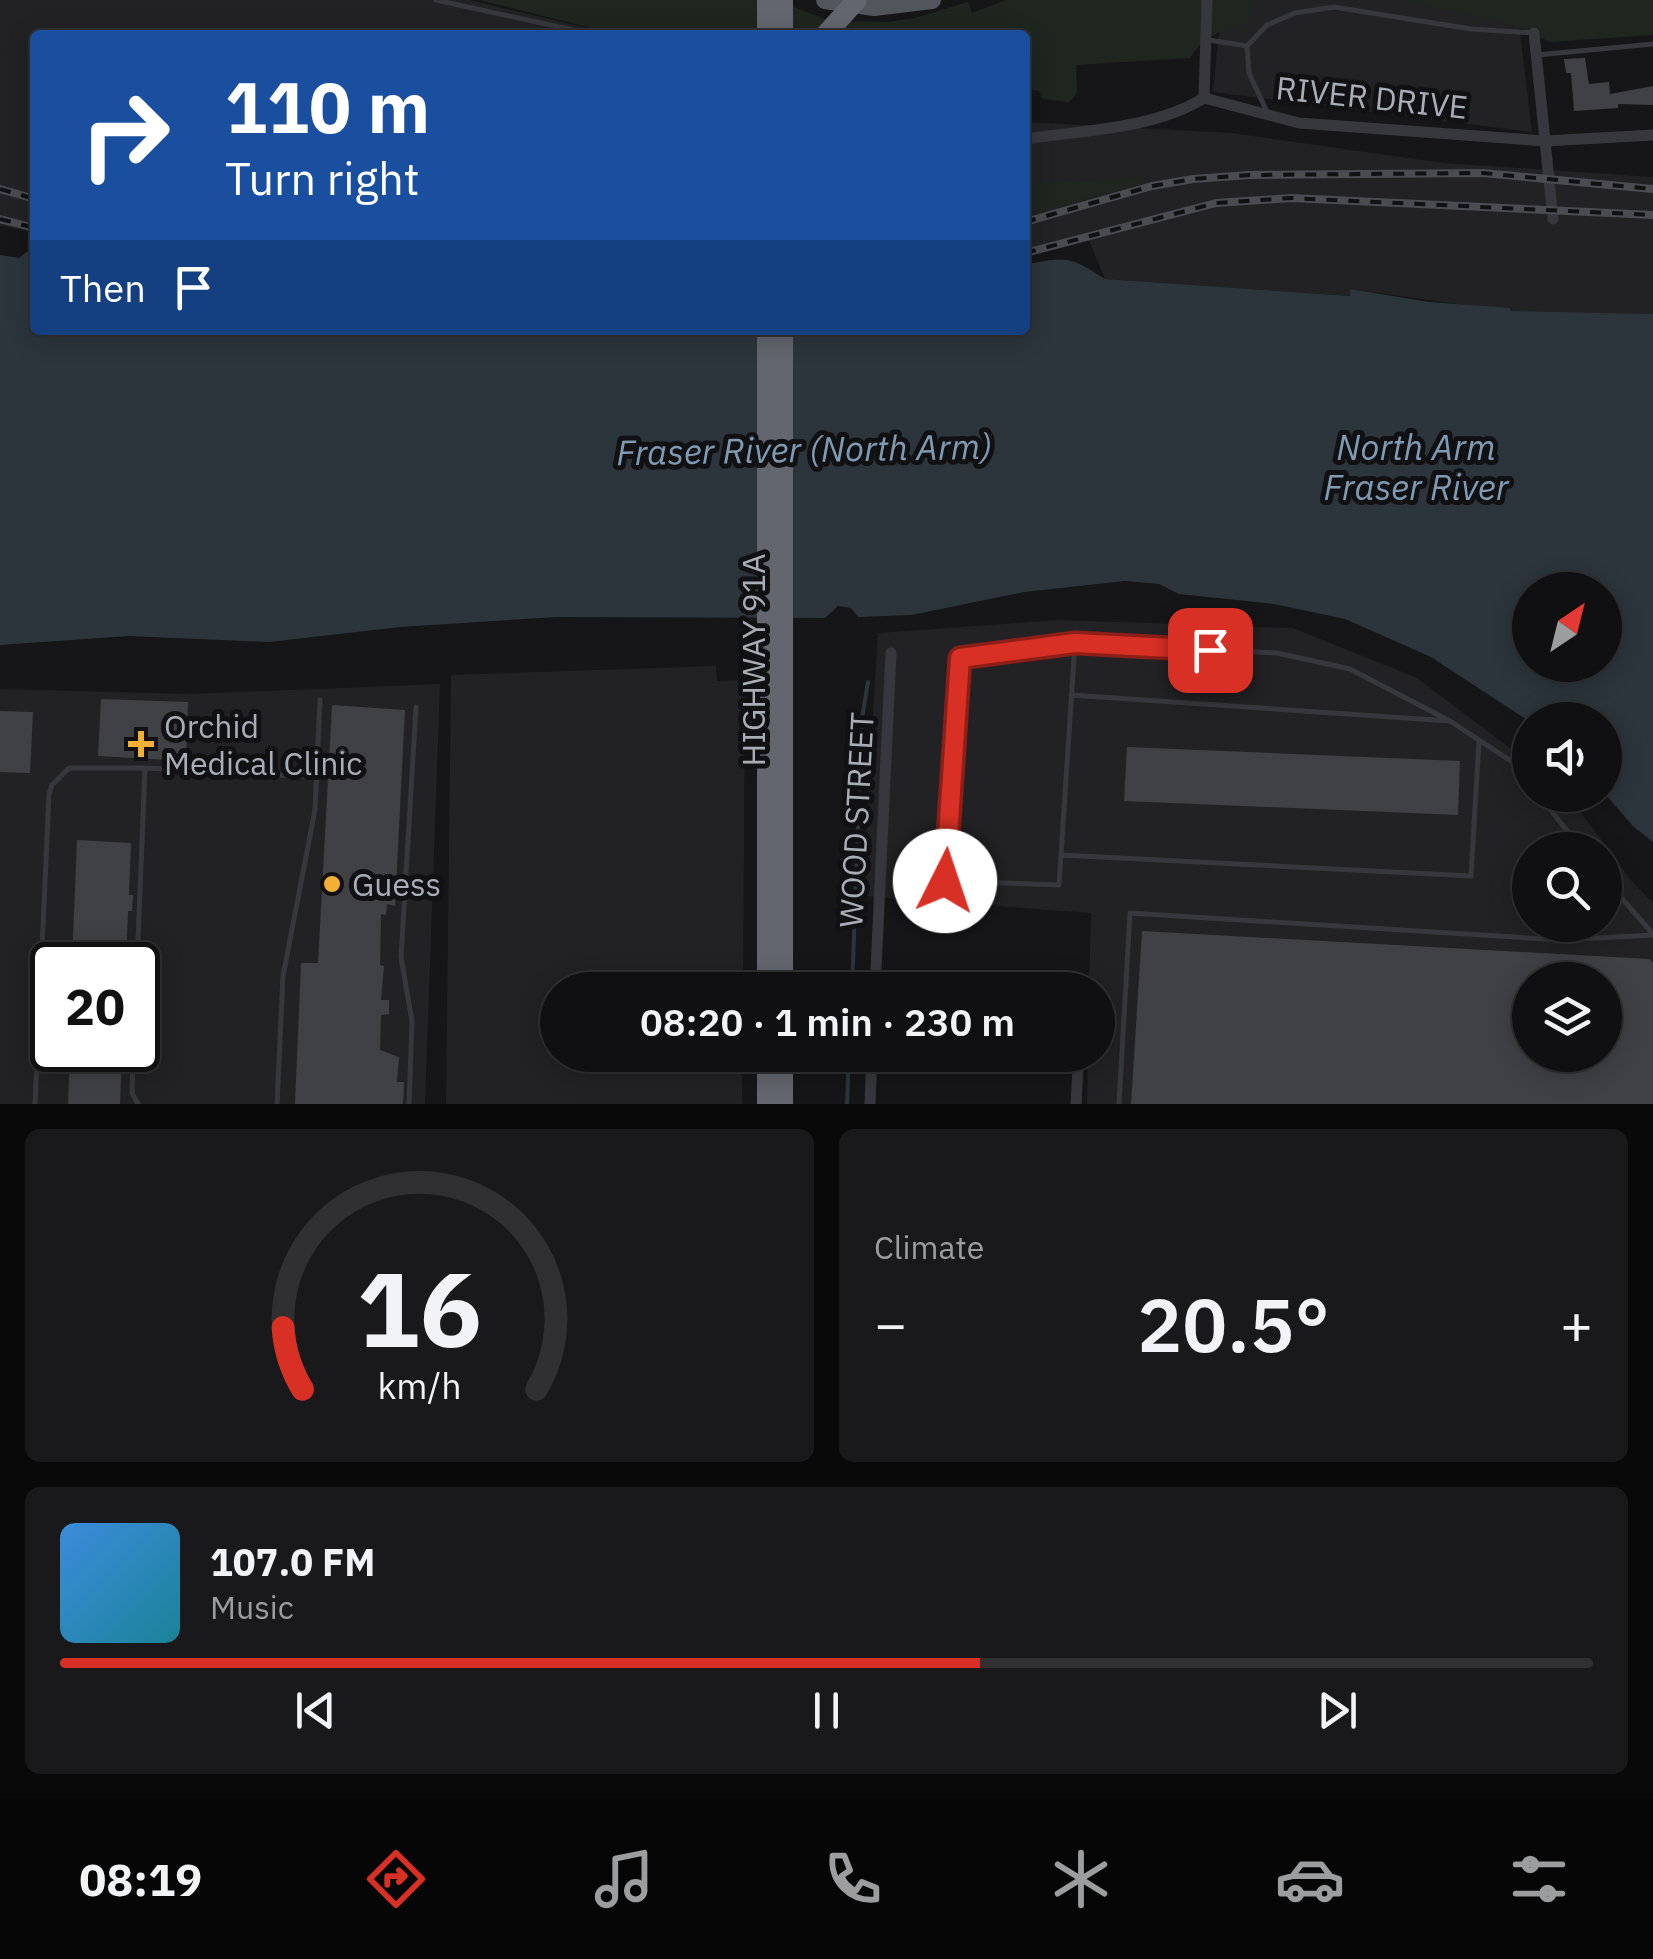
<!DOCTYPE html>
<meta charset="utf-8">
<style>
body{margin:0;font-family:"IBM Plex Sans",sans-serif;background:#19191b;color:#f1f3f6;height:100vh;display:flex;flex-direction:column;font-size:38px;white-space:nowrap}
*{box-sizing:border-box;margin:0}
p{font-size:32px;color:#9c9d9f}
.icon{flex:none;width:55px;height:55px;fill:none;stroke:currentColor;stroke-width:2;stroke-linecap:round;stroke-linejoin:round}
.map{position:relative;height:1104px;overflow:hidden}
.drawer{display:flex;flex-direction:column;gap:25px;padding:25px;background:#09090a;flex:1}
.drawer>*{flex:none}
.banner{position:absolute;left:30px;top:30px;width:1000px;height:305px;border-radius:10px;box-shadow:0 5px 25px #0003,0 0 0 2px #303032;background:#1a4fa0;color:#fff;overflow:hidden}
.needle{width:65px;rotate:35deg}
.buttons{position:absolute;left:1512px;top:572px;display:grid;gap:20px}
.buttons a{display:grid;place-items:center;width:110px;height:110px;border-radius:50%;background:#101012;box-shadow:0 5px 25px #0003,0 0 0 2px #303032;font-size:50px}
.speed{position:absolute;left:30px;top:942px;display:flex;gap:20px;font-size:50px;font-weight:700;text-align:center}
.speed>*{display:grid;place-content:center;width:130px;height:130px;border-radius:50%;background:#101012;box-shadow:0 5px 25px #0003,0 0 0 2px #303032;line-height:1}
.speed .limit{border:5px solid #111;border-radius:15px;background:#fff;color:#111}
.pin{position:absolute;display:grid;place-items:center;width:85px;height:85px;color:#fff;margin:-42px;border-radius:20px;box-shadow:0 5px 15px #0006}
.me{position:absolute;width:110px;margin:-55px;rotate:4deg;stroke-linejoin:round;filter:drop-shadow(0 0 8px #0008)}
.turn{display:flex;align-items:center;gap:35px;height:210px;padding:0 30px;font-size:45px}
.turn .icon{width:130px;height:130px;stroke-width:2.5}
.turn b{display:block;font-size:70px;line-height:85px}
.then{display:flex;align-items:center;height:95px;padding:0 30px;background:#0003;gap:20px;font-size:38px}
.big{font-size:75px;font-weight:600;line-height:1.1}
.drawer .tile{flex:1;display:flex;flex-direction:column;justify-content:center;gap:15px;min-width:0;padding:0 35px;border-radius:15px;background:#19191b}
.drawer .dial{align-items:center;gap:0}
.dial svg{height:260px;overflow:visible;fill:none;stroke:#303032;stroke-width:7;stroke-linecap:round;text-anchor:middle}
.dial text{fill:#f1f3f6;stroke:none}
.song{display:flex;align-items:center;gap:30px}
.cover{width:120px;height:120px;border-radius:15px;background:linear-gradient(135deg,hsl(210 70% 55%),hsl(190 70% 35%))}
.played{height:10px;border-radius:5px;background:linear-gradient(90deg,#d93025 60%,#303032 60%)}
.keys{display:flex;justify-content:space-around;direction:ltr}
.heat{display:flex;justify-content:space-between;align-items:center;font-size:55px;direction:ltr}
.drawer .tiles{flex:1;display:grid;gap:25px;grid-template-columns:1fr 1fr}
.tile:last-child{grid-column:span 2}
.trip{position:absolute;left:540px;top:972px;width:575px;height:100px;border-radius:50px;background:#101012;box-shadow:0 5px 25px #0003,0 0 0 2px #303032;font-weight:600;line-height:100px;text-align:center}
.menu{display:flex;height:160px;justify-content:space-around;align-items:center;background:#060607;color:#9c9d9f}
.menu .icon{width:70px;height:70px}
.menu .selected{color:#d93025}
.menu b{font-size:45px;color:#f1f3f6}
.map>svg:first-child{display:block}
</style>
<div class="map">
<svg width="1653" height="1104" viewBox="0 0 1653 1104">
<rect width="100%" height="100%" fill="#161618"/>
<path fill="#222225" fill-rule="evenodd" d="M0,0H469L618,35H35V233L0,225Z
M1222,0H1495L1517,7L1532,132L1213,92Z
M1025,122L1232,133L1444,163L1653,177V314L1509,311L1350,289L1351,296L1105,279L1089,241L1025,257Z
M1059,620L1293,628L1417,678L1530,763V795H1568L1633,883L1653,903V1104H1087L1088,1055H1098V990H1089L1091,913L862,896L878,633ZM1530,850H1605V925H1530ZM1530,980H1605V1055H1530Z
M716,666L717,681L745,680L743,990H558V1055H742V1104H446L451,675Z
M440,684L425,1104H0V689L189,694ZM52,965H138V1050H52Z"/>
<path fill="#1e261f" d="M480,0H776L830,21L888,22L915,18L968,2L972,13L1006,0H1254L1249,22C1226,28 1203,36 1190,58L1076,65L1077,93L1069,102L1042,99L1039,91L1025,90V35H619Z
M1402,0H1653V35L1550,42L1514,25Z
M1141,178L1146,179L1145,182L1025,216V184Z"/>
<path fill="#2c353c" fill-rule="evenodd" d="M28,251H35V330H1025V265C1066,256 1070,256 1105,279L1350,296V289L1429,302L1510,308V311L1653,314V842L1633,826L1605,794V720L1530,722L1431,657L1345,619L1274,604L1179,594L1159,584L1125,581L1024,592L911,615L858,617L851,608L838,606L825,618L557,617L400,627L269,642L128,636L0,645V255L19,258ZM1530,590H1605V665H1530Z"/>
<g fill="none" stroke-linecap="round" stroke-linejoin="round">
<path stroke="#2c353c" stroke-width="4" d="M852,990L862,718L868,682
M847,1104L849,1055"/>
</g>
<path fill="#404145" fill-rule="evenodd" d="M1585,58L1589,84L1609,82L1610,94L1653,86V105L1618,104V108L1574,111L1571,73H1566L1564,59Z
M101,699L188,702L186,761L98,756Z
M332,705L405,710L395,906L387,904L386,915L381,914L380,965L384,966L381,1000H389V1014L381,1015L380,1050L399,1057L397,1082H404L403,1104H295L301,963H318Z
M0,711L33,712L30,773L0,772Z
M1127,747L1460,761L1458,815L1124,801Z
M77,840L131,843L129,895H133L132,911H128L126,963L72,961Z
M1142,931L1649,959L1653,963V1104H1131ZM1530,980H1605V1055H1530Z
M70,1050H122L120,1104H68Z"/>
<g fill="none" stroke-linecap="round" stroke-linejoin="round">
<path stroke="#37383d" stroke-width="5" d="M436,0L596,35
M1209,40L1247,46
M1537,55L1653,44
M1268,114L1249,73L1247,46L1267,25L1295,13L1334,7L1471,29L1534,33
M1075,643L1059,885L945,881L959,657Z
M1075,643L1277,653L1350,669L1448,720
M1071,695L1450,721L1514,763L1530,783
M1539,795L1582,850
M1061,855L1471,876L1479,740
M1605,879L1653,934
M1561,925V940L1653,935
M137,965L145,768
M133,1050L132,1093L138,1104
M35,1104L49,794L52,785L69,768H145L316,777
M277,1104L283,976L315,810L320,700
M409,1104L412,1021L401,957L416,707
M1119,1104L1130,913L1561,940"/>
<path stroke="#37383d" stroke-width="11" d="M1534,33L1553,219
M1204,98L1207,0
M1033,138C1090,130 1155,128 1204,98L1299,123L1545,141L1653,135
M875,990L891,653
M870,1104L872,1055
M1076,1104L1078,1068"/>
<path stroke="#53555c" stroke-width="18" d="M825,0L874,7L932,0"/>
<path stroke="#63666e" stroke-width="20" d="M783,0V35
M767,35V0
M767,990V330
M783,990V330
M767,1104V1055
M783,1104V1055"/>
<defs>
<path id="rail" d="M0,189L35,199
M0,219L35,228
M1025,222L1152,186L1193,179L1249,175L1483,173L1653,189
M1025,253L1216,203L1291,198L1653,215"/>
</defs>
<use href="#rail" stroke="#4a4c52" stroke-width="8"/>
<use href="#rail" stroke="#111113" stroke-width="4" stroke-dasharray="11" stroke-linecap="butt"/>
<path stroke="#63666e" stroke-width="20" d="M825,35L857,0"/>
</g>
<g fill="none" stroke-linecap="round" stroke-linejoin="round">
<defs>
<path id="route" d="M945,881L960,658L1075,643L1210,650"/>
</defs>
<use href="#route" stroke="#8d1f18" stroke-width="25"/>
<use href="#route" stroke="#d93025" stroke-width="18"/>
</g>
<g fill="#f2b134" stroke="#111113" stroke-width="4">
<path d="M136 729h10v10h10v10h-10v10h-10v-10h-10v-10h10z"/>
<circle cx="332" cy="884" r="10"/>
</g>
<g text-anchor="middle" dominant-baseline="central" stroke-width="10" stroke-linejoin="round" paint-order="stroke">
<g font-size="32" fill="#a8adb8" stroke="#111113">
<text transform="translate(1372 97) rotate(6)">RIVER DRIVE</text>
<text transform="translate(753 660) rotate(-90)">HIGHWAY 91A</text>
<text transform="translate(856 820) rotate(-87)">WOOD STREET</text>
</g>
<g font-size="32" fill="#a8adb8" stroke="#111113" text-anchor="start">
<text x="164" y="726">Orchid<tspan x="164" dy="37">Medical Clinic</tspan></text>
<text x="352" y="884">Guess</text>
</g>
<g font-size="35" font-style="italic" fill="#7f9bb3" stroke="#111113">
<text x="1416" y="447">North Arm<tspan x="1416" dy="40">Fraser River</tspan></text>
<text transform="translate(804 449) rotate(-1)">Fraser River (North Arm)</text>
</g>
</g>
</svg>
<div class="buttons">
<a><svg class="needle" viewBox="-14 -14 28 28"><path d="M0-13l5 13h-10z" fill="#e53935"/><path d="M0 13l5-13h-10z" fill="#9c9d9f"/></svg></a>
<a><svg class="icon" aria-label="sound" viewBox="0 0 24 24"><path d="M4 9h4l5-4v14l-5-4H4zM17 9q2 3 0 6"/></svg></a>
<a><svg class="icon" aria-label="search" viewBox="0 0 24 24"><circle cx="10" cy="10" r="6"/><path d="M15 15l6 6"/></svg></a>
<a><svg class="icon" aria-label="layers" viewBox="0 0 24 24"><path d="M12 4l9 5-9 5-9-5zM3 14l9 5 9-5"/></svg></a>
</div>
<div class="speed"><div class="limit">20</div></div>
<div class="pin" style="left:1210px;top:650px;background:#d93025"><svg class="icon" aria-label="arrive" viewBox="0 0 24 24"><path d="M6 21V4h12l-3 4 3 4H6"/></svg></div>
<svg class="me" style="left:945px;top:881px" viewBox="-20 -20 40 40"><circle r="19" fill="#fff"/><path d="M0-13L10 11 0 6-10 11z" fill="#d93025"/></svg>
<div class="trip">08:20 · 1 min · 230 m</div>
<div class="banner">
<div class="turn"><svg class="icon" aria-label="right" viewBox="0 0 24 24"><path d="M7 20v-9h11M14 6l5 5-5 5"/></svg><div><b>110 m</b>Turn right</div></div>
<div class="then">Then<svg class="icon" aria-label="arrive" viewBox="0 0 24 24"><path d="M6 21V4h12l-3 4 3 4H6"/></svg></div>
</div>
</div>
<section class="drawer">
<div class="tiles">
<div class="tile dial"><svg viewBox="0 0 100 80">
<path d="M14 69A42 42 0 1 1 86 69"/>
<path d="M14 69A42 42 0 0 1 8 50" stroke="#d93025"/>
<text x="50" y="56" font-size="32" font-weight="700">16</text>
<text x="50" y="72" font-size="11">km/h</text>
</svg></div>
<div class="tile"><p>Climate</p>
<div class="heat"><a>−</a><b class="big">20.5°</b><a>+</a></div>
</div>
<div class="tile">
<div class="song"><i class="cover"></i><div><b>107.0 FM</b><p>Music</p></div></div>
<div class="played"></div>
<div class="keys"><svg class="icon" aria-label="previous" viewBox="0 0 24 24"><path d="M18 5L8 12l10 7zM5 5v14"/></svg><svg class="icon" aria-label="pause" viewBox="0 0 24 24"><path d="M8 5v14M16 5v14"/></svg><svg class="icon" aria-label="next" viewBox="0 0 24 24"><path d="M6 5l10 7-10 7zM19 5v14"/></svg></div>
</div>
</div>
</section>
<nav class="menu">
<b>08:19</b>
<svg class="icon selected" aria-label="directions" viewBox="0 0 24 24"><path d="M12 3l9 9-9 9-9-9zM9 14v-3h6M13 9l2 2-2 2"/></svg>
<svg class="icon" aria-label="music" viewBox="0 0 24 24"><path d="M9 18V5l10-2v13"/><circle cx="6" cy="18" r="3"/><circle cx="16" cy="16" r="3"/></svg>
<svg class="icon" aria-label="phone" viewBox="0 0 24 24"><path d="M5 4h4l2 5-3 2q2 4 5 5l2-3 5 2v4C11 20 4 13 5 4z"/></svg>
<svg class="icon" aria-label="climate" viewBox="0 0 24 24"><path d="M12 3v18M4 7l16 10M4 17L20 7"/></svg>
<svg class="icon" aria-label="car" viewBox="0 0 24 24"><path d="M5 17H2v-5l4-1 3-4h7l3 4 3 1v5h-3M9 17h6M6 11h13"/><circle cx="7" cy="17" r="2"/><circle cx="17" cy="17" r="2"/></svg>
<svg class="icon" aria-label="filters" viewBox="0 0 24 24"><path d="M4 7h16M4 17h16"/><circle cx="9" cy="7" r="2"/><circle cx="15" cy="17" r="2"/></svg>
</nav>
